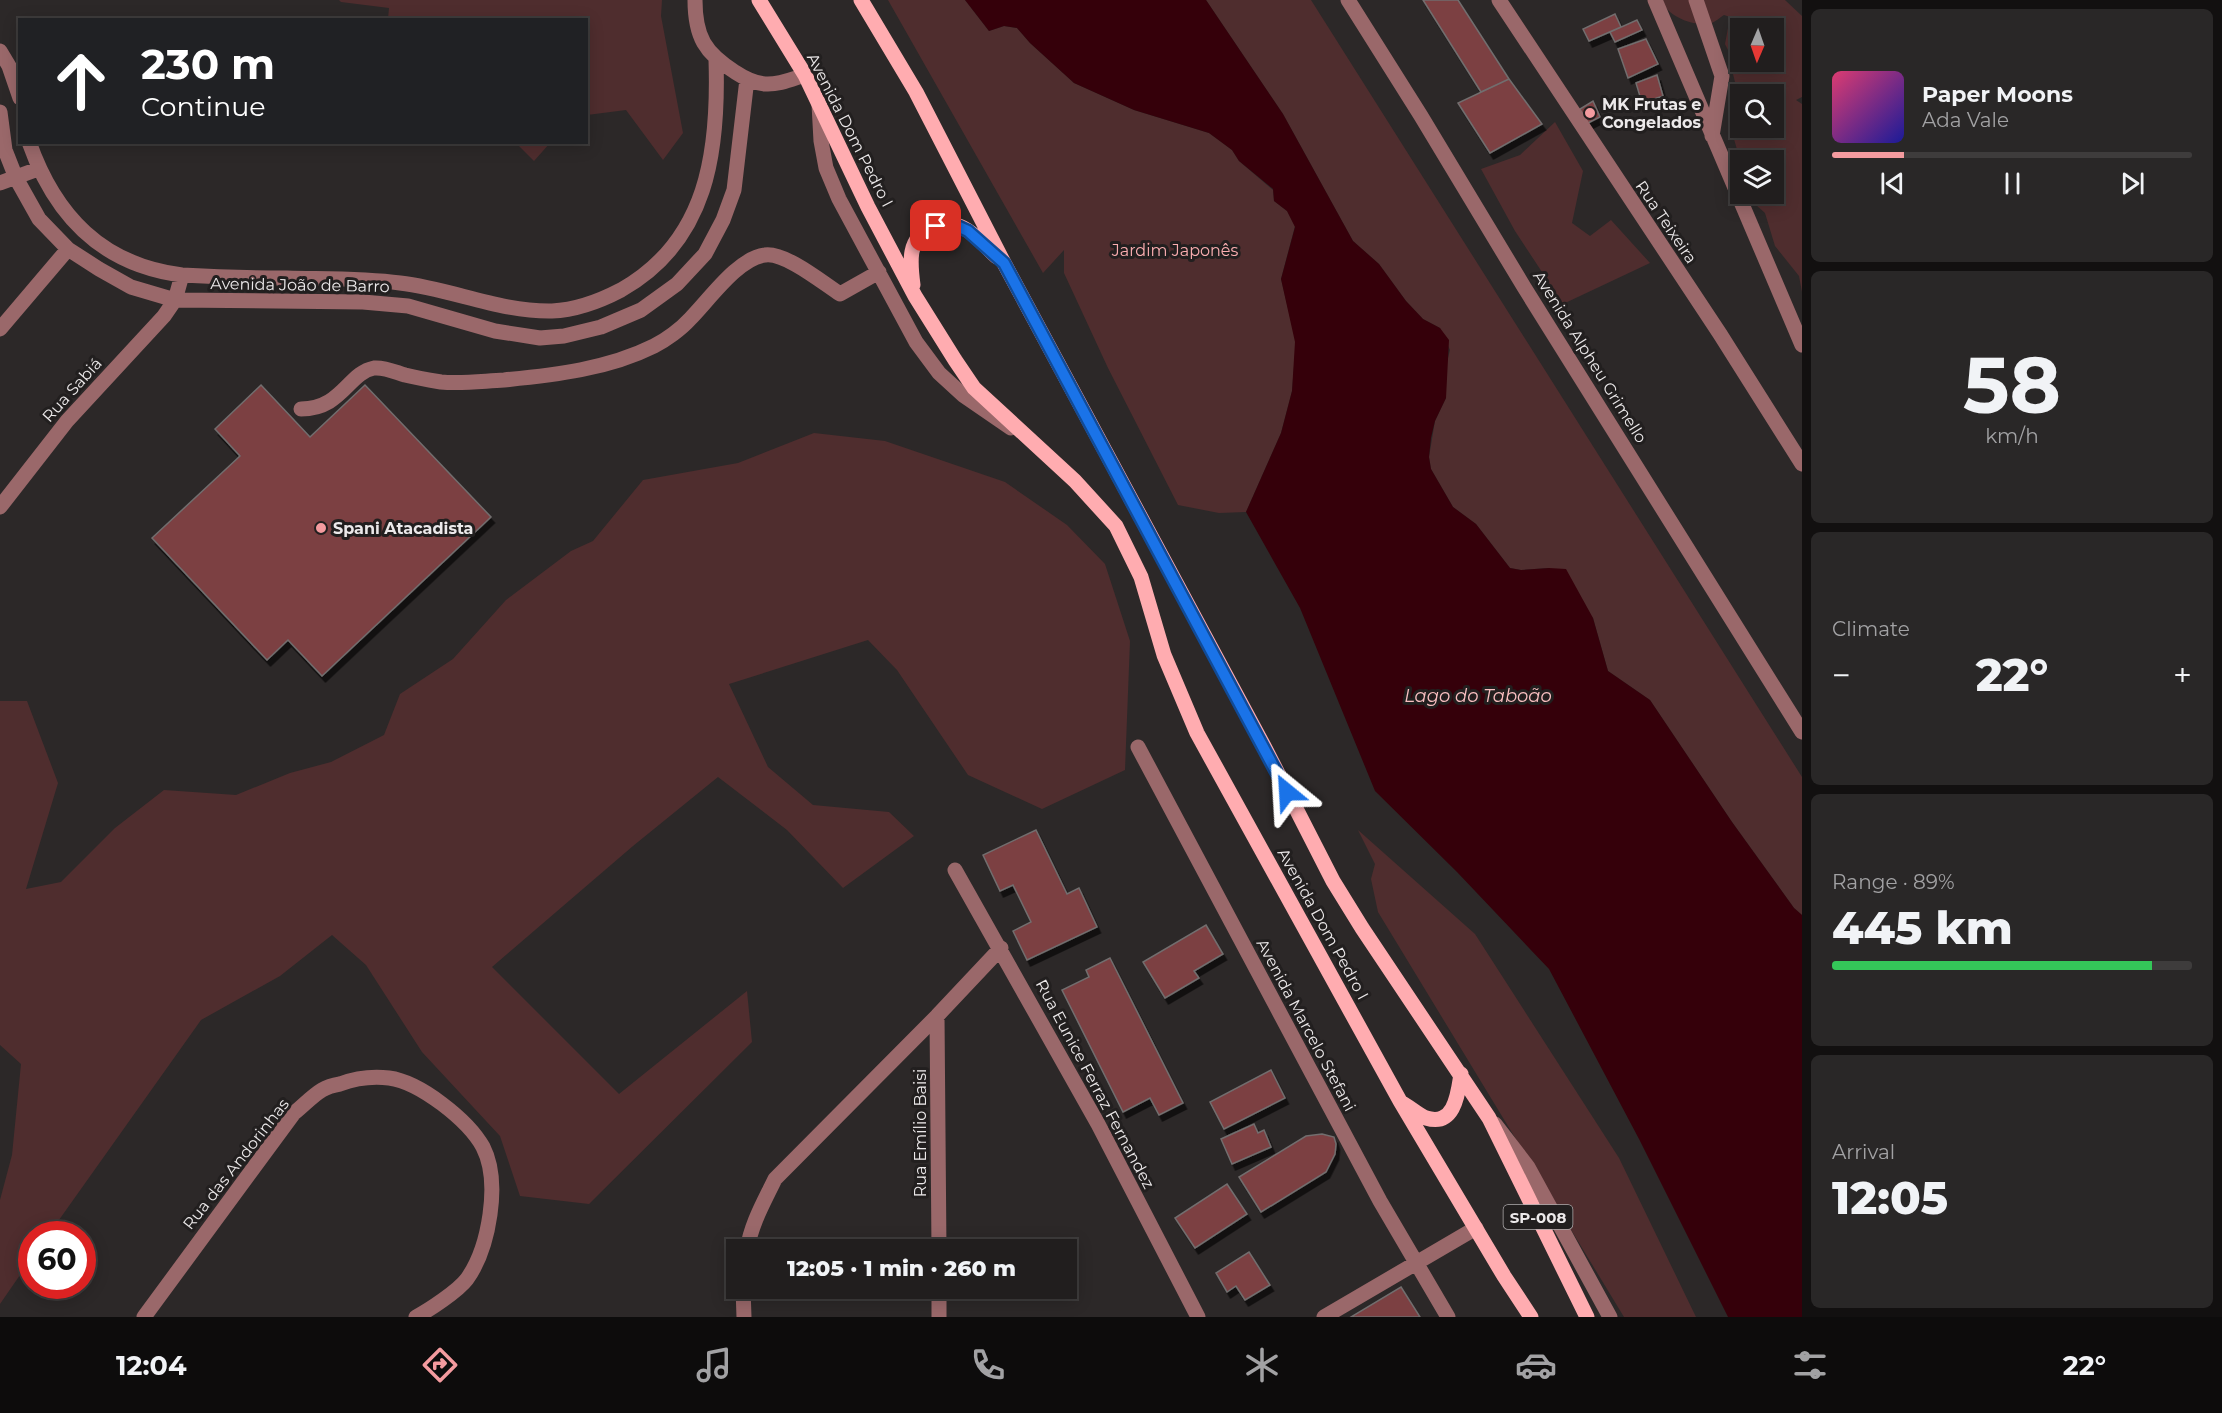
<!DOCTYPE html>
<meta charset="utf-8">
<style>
body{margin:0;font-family:Montserrat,sans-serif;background:#292727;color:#f1f3f6;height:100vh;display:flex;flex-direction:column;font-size:22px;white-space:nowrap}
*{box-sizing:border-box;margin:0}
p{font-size:20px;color:#a2a2a4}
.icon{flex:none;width:33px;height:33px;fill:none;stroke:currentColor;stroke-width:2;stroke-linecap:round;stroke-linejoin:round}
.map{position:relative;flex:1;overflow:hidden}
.details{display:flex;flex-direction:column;gap:9px;padding:9px;background:#121010;width:420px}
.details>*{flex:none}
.guide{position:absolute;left:18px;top:18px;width:570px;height:126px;border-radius:0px;box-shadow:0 3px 15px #0003,0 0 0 2px #3e3c3c;background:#202124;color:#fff;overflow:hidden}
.needle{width:39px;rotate:182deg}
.fabs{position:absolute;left:1730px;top:18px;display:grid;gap:12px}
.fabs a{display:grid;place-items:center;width:54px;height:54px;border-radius:0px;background:#211e1e;box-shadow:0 3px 15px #0003,0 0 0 2px #3e3c3c;font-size:30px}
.speed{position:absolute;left:18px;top:1221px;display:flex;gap:12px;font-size:30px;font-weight:700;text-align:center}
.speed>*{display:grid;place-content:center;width:78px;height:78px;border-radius:50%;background:#211e1e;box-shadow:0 3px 15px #0003,0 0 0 2px #3e3c3c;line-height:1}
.speed .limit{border:9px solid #d22;background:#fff;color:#111}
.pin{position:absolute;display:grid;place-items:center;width:51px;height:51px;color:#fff;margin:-26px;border-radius:12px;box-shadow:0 3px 9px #0006}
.me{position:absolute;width:66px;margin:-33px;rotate:333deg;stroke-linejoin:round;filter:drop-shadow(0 0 4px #0008)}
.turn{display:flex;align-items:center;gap:21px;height:126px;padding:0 24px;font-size:27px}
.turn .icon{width:78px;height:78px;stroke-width:2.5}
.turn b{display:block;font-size:42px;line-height:51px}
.big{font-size:45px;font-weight:800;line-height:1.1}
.details .widget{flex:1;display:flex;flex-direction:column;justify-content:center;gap:9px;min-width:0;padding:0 21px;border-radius:9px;background:#292727}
.details .dial{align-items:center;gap:0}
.dial b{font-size:78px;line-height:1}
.song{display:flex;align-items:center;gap:18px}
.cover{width:72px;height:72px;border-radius:9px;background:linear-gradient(135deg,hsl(340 70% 55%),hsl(240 70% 35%))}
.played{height:6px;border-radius:3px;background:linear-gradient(90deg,#f49b9f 20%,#3e3c3c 20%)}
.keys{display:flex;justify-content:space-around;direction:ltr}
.heat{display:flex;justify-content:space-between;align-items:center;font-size:33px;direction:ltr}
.charge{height:9px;border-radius:4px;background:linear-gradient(90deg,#34c759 89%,#3e3c3c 0)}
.trip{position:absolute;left:726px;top:1239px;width:351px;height:60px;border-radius:0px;background:#211e1e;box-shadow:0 3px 15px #0003,0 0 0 2px #3e3c3c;font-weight:800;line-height:60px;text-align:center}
.tabs{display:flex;height:96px;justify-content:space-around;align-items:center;background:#0d0c0c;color:#a2a2a4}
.tabs .icon{width:42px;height:42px}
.tabs .selected{color:#f49b9f}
.tabs b{font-size:27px;color:#f1f3f6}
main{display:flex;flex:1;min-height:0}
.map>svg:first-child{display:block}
</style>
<main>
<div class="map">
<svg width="1802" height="1317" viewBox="0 0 1802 1317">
<defs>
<filter id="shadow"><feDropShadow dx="3.5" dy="6" stdDeviation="0" flood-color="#0009"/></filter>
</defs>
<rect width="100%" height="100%" fill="#2c2828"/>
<path fill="#4f2d2e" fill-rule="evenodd" d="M339,0H662L661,16L683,133L663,160L626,110L587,115L586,20L388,19L389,8L341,2Z
M888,0H965L989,31L1004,26L1017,28L1030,43L1074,83L1134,110L1209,133L1232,150L1239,161L1273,190L1274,201L1287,211L1295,226L1281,279L1296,342L1292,391L1281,433L1246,512L1219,513L1178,505L1108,368L1064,273V250L1043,273Z
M1206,0H1311L1802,777V915L1794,908L1732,822L1650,700L1608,671L1593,618L1549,568L1521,570L1510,568L1476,524L1453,507L1431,469L1429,457L1435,421L1446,398V366L1450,350L1440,328L1423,319L1406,301L1379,264L1353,241L1283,114Z
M1661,0H1785L1802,16V97L1796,100L1802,104V292L1799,276L1775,246L1765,213L1756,205L1752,194H1773V160H1740L1734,139L1728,131L1729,121L1735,113L1740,112V128H1773V94H1745L1743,88L1736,86L1733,74L1737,68L1725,44L1730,17L1724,15C1720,17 1716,22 1711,23C1694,27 1668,17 1661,0ZM1740,28H1773V62H1740Z
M1555,122L1583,171L1572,223L1590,236L1611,220L1650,263L1563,304L1515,231L1481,169L1520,155Z
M516,143H550L534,161Z
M814,433L885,441L1005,482L1067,525L1105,564L1130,641L1125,770L1042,809L968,775L897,670L868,640L729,684L768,767L813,805L889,812L914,836L843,888L787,830L718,777L633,846L492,967L619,1094L747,991L752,1042L589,1204L520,1196L500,1136L422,1052L366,965L332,935L280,976L201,1020L49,1234H32L31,1259L0,1304V1200L12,1155L21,1064L0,1045V701H27L58,783L26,889L61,882L115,828L164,790L236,795L290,773L331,762L384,735L400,694L453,659L506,600L571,551L593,541L643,480L738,463Z
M1358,830L1475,934L1619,1158L1696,1317H1624L1378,912L1371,879L1375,864Z"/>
<path fill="#35000a" d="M965,0H1206L1283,114L1353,241L1379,264L1406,301L1423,319L1440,328L1449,340L1446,398L1435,421L1431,438L1429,457L1431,469L1453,507L1476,524L1510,568L1521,570L1549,568L1566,569L1593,618L1608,671L1650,700L1732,822L1794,908L1802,915V1317H1728L1639,1139L1549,969L1457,872L1375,791L1300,608L1246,512L1281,433L1292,391L1295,342L1281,279L1295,227L1287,211L1274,201L1273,189L1239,161L1232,150L1209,133L1134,110L1074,83L1030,43L1017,28L1004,26L989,31Z"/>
<path fill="#7b3f43" stroke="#726e6e" stroke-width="1.5" filter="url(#shadow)" d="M1423,0H1458L1509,79L1481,92Z
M1615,14L1621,27L1589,41L1583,29Z
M1637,20L1642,30L1615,42L1610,32Z
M1646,39L1658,64L1628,78L1618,49Z
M1657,75L1663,96L1642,103L1636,83Z
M1509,79L1542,124L1490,153L1458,103Z
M1593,101L1600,117L1588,123L1580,109Z
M261,385L310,437L365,385L491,517L322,676L288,640L267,660L152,538L240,456L215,429Z
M1036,830L1067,894L1079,888L1097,927L1027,960L1013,931L1031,922L1013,885L1000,891L983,855Z
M1206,925L1223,954L1194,971L1199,978L1165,998L1143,962Z
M1110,958L1183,1103L1159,1115L1150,1098L1123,1112L1062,990L1089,977L1086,970Z
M1271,1070L1285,1098L1224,1129L1210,1102Z
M1254,1124L1258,1133L1264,1130L1271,1147L1232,1164L1221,1139Z
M1322,1134L1334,1137L1336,1144L1335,1154L1326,1172L1261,1212L1239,1177L1306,1136Z
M1227,1184L1247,1214L1195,1248L1175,1218Z
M1249,1252L1270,1285L1245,1300L1236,1286L1227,1292L1216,1273Z
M1401,1287L1420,1317H1351Z"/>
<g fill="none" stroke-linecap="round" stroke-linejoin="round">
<path stroke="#9a686a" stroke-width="15" d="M695,0C695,37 705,53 735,72C744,78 754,83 765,84C779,85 792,79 805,75
M1348,0L1421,116L1524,287L1802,732
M1499,0L1720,334L1802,464
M1655,0L1802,345
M1696,0L1722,76L1712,136
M0,51L9,66L20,98
M819,104L821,141L826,168L839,199L916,342L939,373L963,395L1011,428
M0,112L5,150L16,178L39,219L68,249L99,269L131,287L175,300L363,302L408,306L495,331L540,338L564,336L601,327L641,310L677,284L705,254L723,220L734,190L747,79
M29,142C55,216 102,265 182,275C217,277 252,278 287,278C325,279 363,278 400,283C452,289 500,312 552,311C576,310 600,301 621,290C708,241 719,151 716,60
M0,183L38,169
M0,329L68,249
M301,409C342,409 348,373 374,368C385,367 395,372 405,375C417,378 429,380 441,382C462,384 483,381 504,380C555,375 608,369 654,346C666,340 681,329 690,319C709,300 738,258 765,255C785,252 823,283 840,294L879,272
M0,507L67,421L164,316L175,300L182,275
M1138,747L1380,1201L1448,1317
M955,870L1098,1124L1198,1317
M937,1016L939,1250
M1495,1124L1528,1167L1610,1317
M747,1250C751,1224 764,1202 775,1179L937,1016L1001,948
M743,1288L744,1317
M939,1288V1317
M144,1317L294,1113C303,1106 312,1096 322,1090C327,1087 334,1085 340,1084C356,1078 372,1076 389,1078C420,1082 468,1120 483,1147C501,1182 489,1248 467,1279C458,1291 429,1310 416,1317
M1324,1317L1476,1228"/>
<path stroke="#ffacb0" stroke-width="15" d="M759,0L805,75L868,207L915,296L955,360L974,388L1075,481L1116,526L1141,577L1164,655L1197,733L1400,1101L1504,1276L1531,1317
M861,0L916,92L1004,263L1266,750L1333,881L1362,928L1489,1118L1587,1317
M913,285C910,262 907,238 932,228C938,225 949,223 956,225C972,229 985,247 997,257
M1402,1103C1410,1107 1418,1115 1426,1118C1455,1127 1458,1093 1461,1074"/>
</g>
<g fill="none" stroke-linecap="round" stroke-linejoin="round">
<defs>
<path id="route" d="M936,226L955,225L968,231L1004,263L1287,792"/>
</defs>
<use href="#route" stroke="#114b97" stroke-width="15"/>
<use href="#route" stroke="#1a73e8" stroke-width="10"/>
</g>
<g fill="#f49b9f" stroke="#221f1f" stroke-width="2">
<circle cx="1590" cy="113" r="6"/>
<circle cx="321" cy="528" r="6"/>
</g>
<g text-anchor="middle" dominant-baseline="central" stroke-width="6" stroke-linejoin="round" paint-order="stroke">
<rect fill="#221f1f" stroke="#afacad" stroke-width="1.5" x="1503.5" y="1205" width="69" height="24" rx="4.5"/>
<g font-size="15" font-weight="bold" fill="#ece9ea">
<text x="1538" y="1217">SP-008</text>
</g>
<g font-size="16" font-weight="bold" fill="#ece9ea" stroke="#221f1f" text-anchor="start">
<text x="1602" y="104">MK Frutas e<tspan x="1602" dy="18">Congelados</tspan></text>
<text x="333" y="528">Spani Atacadista</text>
</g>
<g font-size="16" fill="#ece9ea" stroke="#221f1f">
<text transform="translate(850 130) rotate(63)">Avenida Dom Pedro I</text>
<text transform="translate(1666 222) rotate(56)">Rua Teixeira</text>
<text transform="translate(300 285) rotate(1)">Avenida João de Barro</text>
<text transform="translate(1590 357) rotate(58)">Avenida Alpheu Grimello</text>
<text transform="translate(72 390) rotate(-48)">Rua Sabiá</text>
<text transform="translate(1323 924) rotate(61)">Avenida Dom Pedro I</text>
<text transform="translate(1306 1025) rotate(62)">Avenida Marcelo Stefani</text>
<text transform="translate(1095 1084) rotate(62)">Rua Eunice Ferraz Fernandez</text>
<text transform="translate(920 1133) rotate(-90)">Rua Emílio Baisi</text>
<text transform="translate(236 1164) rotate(-52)">Rua das Andorinhas</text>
</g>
<g font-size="16" fill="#fbaeb1" stroke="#221f1f">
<text x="1175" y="250">Jardim Japonês</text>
</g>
<g font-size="18" font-style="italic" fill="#fabfc1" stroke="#221f1f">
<text x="1478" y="696">Lago do Taboão</text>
</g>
</g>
</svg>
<div class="fabs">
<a><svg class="needle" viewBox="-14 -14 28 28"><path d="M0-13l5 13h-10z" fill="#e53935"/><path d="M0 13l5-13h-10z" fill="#a2a2a4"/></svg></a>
<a><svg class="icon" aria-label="search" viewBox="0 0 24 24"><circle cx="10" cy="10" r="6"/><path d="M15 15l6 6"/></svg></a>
<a><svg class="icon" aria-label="layers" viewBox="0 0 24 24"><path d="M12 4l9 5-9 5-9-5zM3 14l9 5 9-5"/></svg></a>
</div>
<div class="speed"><div class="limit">60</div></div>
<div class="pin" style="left:936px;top:226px;background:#d93025"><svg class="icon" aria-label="arrive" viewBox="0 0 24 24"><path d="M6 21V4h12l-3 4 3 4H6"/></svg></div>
<svg class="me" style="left:1287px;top:792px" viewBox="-20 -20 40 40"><path d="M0-17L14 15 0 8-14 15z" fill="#1a73e8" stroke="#fff" stroke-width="4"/></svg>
<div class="trip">12:05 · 1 min · 260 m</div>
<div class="guide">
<div class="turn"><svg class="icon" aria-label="ahead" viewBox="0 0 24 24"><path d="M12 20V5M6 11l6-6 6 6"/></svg><div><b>230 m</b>Continue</div></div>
</div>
</div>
<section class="details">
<div class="widget">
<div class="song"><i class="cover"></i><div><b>Paper Moons</b><p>Ada Vale</p></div></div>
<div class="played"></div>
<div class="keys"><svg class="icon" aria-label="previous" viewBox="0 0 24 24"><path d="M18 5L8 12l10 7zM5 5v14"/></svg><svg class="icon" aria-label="pause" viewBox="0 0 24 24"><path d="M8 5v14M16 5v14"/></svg><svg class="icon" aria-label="next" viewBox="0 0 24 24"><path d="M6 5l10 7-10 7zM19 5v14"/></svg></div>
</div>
<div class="widget dial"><b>58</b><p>km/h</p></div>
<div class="widget"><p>Climate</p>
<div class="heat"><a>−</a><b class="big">22°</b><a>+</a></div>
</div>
<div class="widget"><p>Range · 89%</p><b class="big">445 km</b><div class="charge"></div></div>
<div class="widget"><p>Arrival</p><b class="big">12:05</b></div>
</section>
</main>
<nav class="tabs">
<b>12:04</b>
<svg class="icon selected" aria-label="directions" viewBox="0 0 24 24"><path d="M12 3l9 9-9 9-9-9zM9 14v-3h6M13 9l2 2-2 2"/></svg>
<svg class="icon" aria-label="music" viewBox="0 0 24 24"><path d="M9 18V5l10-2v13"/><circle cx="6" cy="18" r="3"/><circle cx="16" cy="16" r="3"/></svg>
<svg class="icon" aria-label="phone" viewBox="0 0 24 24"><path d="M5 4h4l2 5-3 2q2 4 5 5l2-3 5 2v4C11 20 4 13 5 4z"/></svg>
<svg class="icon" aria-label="climate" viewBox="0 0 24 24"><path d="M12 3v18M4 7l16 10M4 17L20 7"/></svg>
<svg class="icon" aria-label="car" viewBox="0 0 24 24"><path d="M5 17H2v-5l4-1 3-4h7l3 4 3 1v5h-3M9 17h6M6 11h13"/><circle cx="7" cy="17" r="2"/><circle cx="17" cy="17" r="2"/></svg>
<svg class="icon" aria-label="filters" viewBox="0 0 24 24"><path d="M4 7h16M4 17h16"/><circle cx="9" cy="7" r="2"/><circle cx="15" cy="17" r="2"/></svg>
<b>22°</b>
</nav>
